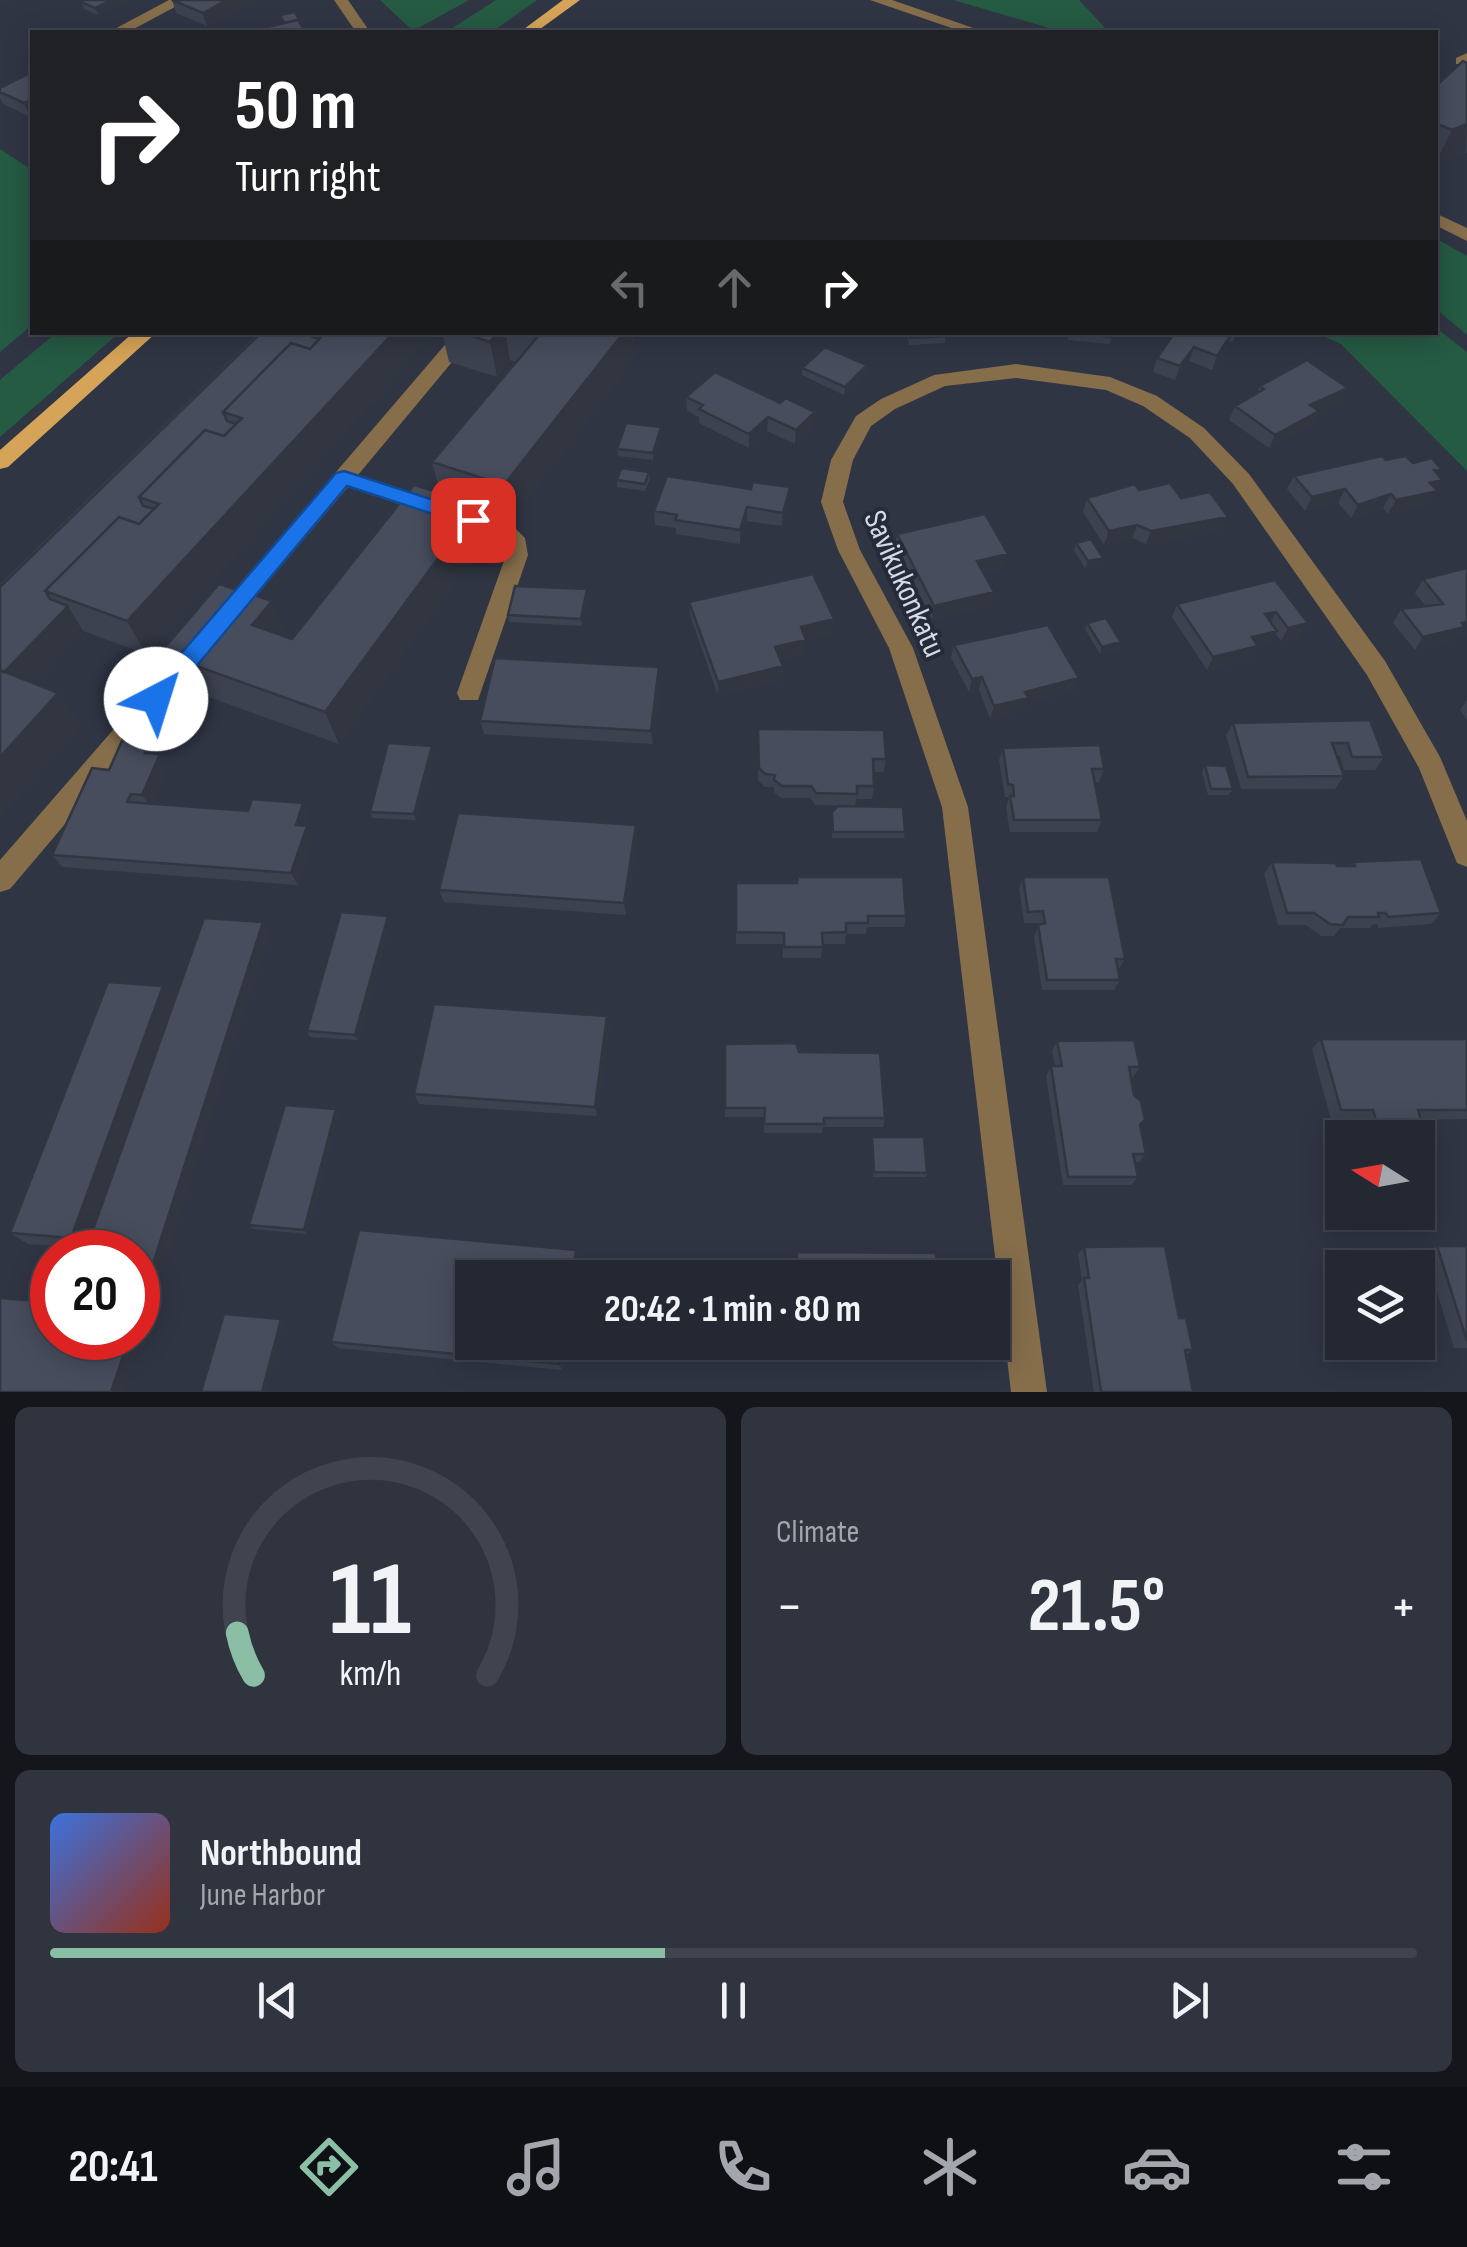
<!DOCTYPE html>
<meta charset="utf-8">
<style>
body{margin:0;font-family:"Sofia Sans Condensed",sans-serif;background:#30343f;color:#f1f3f6;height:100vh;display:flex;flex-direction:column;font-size:38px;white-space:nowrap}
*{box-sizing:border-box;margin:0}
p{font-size:32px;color:#a3a6ac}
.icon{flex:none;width:55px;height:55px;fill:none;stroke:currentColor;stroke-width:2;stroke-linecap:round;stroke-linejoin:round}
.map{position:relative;height:1392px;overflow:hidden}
.panel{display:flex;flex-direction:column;gap:15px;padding:15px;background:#14161c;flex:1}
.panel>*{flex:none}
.banner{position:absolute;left:30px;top:30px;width:1408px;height:305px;border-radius:0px;box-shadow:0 5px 25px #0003,0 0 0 2px #41444e;background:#202124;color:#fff;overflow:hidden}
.needle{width:65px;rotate:281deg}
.buttons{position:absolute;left:1325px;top:1120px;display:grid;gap:20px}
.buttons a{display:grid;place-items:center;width:110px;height:110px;border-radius:0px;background:#242833;box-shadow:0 5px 25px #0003,0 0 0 2px #41444e;font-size:50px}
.speed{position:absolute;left:30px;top:1230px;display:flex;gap:20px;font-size:50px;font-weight:700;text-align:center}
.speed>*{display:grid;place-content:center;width:130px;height:130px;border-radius:50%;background:#242833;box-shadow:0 5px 25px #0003,0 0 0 2px #41444e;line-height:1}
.speed .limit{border:15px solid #d22;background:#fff;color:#111}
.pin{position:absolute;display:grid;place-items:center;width:85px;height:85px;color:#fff;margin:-42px;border-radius:20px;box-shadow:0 5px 15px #0006}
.me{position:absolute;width:110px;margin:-55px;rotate:40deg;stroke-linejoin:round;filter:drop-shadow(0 0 8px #0008)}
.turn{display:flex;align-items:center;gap:35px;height:210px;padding:0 40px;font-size:45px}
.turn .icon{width:130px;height:130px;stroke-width:2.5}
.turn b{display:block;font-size:70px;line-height:85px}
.lanes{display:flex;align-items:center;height:95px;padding:0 40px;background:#0003;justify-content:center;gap:50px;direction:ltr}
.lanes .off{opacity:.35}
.big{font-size:75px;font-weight:700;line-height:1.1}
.panel .card{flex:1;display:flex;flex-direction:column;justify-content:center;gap:15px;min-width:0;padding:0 35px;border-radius:15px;background:#30343f}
.panel .dial{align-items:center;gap:0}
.dial svg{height:260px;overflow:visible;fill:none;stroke:#41444e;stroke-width:7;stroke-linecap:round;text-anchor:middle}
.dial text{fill:#f1f3f6;stroke:none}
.song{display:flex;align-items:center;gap:30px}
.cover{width:120px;height:120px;border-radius:15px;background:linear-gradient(135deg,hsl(220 70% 55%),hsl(10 70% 35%))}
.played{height:10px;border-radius:5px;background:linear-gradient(90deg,#8abfa5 45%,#41444e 45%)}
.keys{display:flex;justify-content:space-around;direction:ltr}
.heat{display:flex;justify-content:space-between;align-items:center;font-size:55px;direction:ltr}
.panel .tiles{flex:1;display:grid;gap:15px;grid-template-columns:1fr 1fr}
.card:last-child{grid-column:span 2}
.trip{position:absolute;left:455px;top:1260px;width:555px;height:100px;border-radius:0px;background:#242833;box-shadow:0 5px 25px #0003,0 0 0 2px #41444e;font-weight:700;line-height:100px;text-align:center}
.tab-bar{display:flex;height:160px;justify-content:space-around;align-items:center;background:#0e1014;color:#a3a6ac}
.tab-bar .icon{width:70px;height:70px}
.tab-bar .active{color:#8abfa5}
.tab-bar b{font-size:45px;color:#f1f3f6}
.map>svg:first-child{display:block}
</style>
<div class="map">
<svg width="1467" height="1392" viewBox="0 0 1467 1392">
<rect width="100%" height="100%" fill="#303544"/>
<path fill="#255a43" d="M380,0H469L413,31Z
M496,0H537L492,32H446Z
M953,0H1079L1109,32H1063Z
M0,149L32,170V325L0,352Z
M1435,238L1467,256V335L1435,308Z
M1435,327L1467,352V471L1341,344L1317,333L1435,332Z
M57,332L119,333L0,437V380Z"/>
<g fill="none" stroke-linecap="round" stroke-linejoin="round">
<path fill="#866e4b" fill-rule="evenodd" d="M169,0H188L128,32H109Z
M334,0H348L370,32H356Z
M870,0H892L985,32H963Z
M1467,53V65L1456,64V58Z
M1435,213L1467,228V241L1435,225Z
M456,332H477L358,475L511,524L525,538L528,555L478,700H460L457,693L506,555L503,542L495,536L348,487L232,624H216L212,618L216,612Z
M1016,364L1110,377L1157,396L1204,428L1249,474L1385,661L1440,757L1467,821V867L1457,863L1419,768L1367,675L1233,484L1190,438L1143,406L1106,390L1016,378L945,386L895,409L871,426L853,460L843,502L860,550L913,648L968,807L1047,1392H1011L942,807L889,648L838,550L821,502L831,460L856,416L881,399L934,375Z
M195,644L204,646L207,653L204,660L10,889L0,892V860L186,646Z"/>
<path fill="#d6a458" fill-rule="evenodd" d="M563,0H580L536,32H520Z
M134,332H157L8,467L0,469V450Z"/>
</g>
<path fill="#3d4250" d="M85,0H129L98,15L84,9L81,2Z
M172,0H255L207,26L176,13Z
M1467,63V153L1435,164V85Z
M32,72V116L30,117L3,104L0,98V88Z
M258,332H431L432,335L146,654L83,631L34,683L58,693L81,726L0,816V583Z
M442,332H632L634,358L511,520L479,509L486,538L339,744L178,686L160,653L286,635L285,636L292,639L440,492L432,462L516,362L510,360L497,377L449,362Z
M906,332H945V343L909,345Z
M994,332H1036L1035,335Z
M1068,332H1112V337L1110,344L1068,340Z
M1175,332H1238L1232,342L1229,341L1226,349L1212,370L1189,361L1175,380L1153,372L1157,358Z
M802,368L866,373L844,395L802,375Z
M1260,386L1341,402L1319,412L1313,425L1269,448L1229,420L1235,406L1257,393Z
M686,397L814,426L795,444L767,431L749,448L699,423V417L687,411Z
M662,435L653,460L618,456L617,449Z
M1386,460L1413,463L1441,469L1438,475L1437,489L1430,504L1388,514L1383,508L1351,518L1338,503L1305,511L1287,489L1294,476Z
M649,472L650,479L645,491L617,487V480Z
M790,487L789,501L782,526L747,521L740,544L676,534V528L655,525L654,511L751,489Z
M1139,490L1181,498L1222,531L1146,544L1132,538L1104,545L1083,512L1087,498Z
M897,534L1004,568L983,573L994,592L990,606L932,619L895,547Z
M1076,543L1103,558L1100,565L1085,568L1074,550Z
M1467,568V634L1458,636L1455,640L1415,650L1393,623L1401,609L1426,606L1415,593L1423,579Z
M1275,580L1308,623L1300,637L1281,641L1275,633L1270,644L1257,647L1251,659L1207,670L1172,617L1177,604Z
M588,596L582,626L509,622L508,615Z
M689,602L832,633L805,639V653L780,659L783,680L718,695L690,615Z
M1087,623L1121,642L1119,649L1100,654L1085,629Z
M954,645L1079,678L1074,691L1026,703L1024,710L990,719L979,690L969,692L951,658Z
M659,667L660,680L653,744L484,734L480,721Z
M1467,700V720L1460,710Z
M1370,720L1384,757L1375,770H1344L1340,756H1337L1344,776L1335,789H1241L1226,735L1233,723Z
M758,729L886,759L884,772H873L874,786L872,799H856L855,806L815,805L810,798H781L774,792V787H765L758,780Z
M152,736L160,749L158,753L160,754L168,766L152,804L248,811L303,803L309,815L306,826L313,838L298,885L62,867L52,855L109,770Z
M1003,748L1104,769L1099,782H1094L1102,820L1097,832H1010L1006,808L1009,797H1005L999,760Z
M434,752L416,820L372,818L370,812Z
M1205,765L1233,789L1229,795H1208L1202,772Z
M832,812L905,832L904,838H832Z
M636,825L637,837L626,915L444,902L439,890Z
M1272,862L1349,866L1353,862L1441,913L1431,924L1378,928L1377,924H1373L1370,928H1340L1334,936H1321L1306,925H1278L1264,874Z
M1023,877L1125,959L1118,970L1120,980L1114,990H1042L1034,937L1039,923H1024L1019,888Z
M736,883L906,916L904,927H867L866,934H846L845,944H823L821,958H783V944H736Z
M388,916L390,921L358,1040L310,1037L307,1031Z
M263,922L270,933L138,1338L87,1248L28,1244L10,1233L175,1000Z
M607,1016L609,1026L597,1116L419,1104L414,1094Z
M1321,1039H1467V1119L1421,1120L1410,1129L1401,1134H1379L1365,1129L1363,1119L1331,1120L1312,1049Z
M1057,1041L1140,1067L1133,1077H1130L1146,1154L1139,1162H1135L1138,1177L1131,1185H1063L1046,1076L1051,1066H1055L1052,1051Z
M725,1044L799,1052L885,1118L883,1127H823L822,1133H764V1117H725Z
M339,1114L307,1234L253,1229L249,1225Z
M872,1137L927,1173L926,1177H873Z
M1437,1246H1467V1348H1454L1425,1253Z
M1084,1247L1179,1318L1193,1350L1186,1355L1193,1392H1094L1078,1285L1082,1280L1078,1254Z
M576,1250L579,1257L472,1342H566L562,1370L338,1348L331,1342Z"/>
<path fill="#323641" d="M0,0H19L0,8Z
M112,0H129L98,15L95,8Z
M227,0H255L207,26L203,13Z
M32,99V116L30,117L24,103Z
M1467,124L1466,153L1435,164L1452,130Z
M394,332H431L432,335L146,654L127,621Z
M498,332H505L510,360L497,377L490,342Z
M624,332H632L634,358L511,520L504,485Z
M1231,335L1226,349L1212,370L1217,356Z
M1194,347L1189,361L1175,380L1180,366Z
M867,365L866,373L844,395L845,387Z
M1348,388L1341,402L1319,412L1313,425L1269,448L1275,435L1310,405Z
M815,412L814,426L795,444L796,430Z
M768,417L767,431L749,448V434Z
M661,427L662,435L653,460V453Z
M1441,469L1434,482L1442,480L1430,504L1388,514L1396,500L1434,470Z
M790,487L789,501L782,526L783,513Z
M1345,489L1338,503L1305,511L1312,497Z
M1391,494L1383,508L1351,518L1358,505Z
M478,504L486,538L339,744L325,712Z
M747,507V521L740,544V530Z
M1228,517L1222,531L1146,544L1151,531Z
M1137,525L1132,538L1104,545L1109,531Z
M1008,554L1004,568L974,575L977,561Z
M1103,558L1100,565L1085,568L1088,561Z
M587,589L588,596L582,626L581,619Z
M994,592L990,606L932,619L934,606Z
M272,601L286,635L267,658L252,625Z
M68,606L83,631L18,700L0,676Z
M1276,612L1269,625L1265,614Z
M834,619L832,633L800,640L801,627Z
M1467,622V634L1458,636L1455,640L1415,650L1423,637Z
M1308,623L1300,637L1281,641L1288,628Z
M1277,631L1270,644L1257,647L1251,659L1207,670L1213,657L1252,637Z
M806,640L805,653L775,660V647Z
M1121,642L1119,649L1100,654L1102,647Z
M783,666V680L718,695V682Z
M659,667L660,680L653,744L651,731Z
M982,677L979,690L969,692L972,679Z
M1079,678L1074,691L1026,703L1024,710L990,719L994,706L1025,692Z
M58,693L81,726L0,816V757Z
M152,736L160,749L153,765L145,753Z
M432,746L434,752L416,820L414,814Z
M160,754L168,766L151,807L142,795Z
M303,803L309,815L302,837L296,825Z
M636,825L637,837L626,915L624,903Z
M307,826L313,838L298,885L291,873Z
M388,916L390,921L358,1040L355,1035Z
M263,922L270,933L124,1392H111L129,1338H138V1310Z
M163,986L176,1001L88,1249L71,1238Z
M607,1016L609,1026L597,1116L595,1107Z
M336,1109L339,1114L307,1234L304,1230Z
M576,1250L579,1257L576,1278H572Z
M281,1319L285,1322L267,1392H262Z
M562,1342H566L562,1370L559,1364Z"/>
<path fill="#474d5d" stroke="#323641" stroke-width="2.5" d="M85,0H112L95,8L81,2Z
M172,0H227L203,13Z
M295,12L302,25L298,20L284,23L280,15Z
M298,20L306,32H260L258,29Z
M1463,61L1467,63V124L1452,130L1435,123V85H1437Z
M32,72V99L24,103L0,92V88Z
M258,332H262L0,587V583Z
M262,332H309L310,336L319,339L310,349L291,343L223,412L227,421L236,424L224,436L205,430L139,497L143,506L154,509L139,524L119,517L45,591L50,599L68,606L4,672L0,670V587Z
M325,332H394L127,621L45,591L119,517L139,524L159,504L139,497L205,430L224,436L242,418L223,412L291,343L310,349Z
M460,332H498L490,342Z
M529,332H624L504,485L432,462L539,335Z
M909,332H945L946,336L910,338Z
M1112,332V337L1070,333V332Z
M1175,332H1232L1231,335L1217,356L1194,347L1180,366L1157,358Z
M825,347L867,365L845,387L802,368Z
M1307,360L1348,388L1310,405L1319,411L1275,435L1235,406L1264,389L1260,386Z
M715,372L780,403L786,398L815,412L796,430L768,417L749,434L699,409L703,405L686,397Z
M626,423L661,427L653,453L617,449Z
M1382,456L1386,460L1406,456L1413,463L1432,458L1441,469L1434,470L1442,480L1430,483L1438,491L1396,500L1391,494L1358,505L1345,489L1312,497L1294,476Z
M621,468L649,472L645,484L617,480Z
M667,476L751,489L752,482L790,487L783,513L747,507L740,530L675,520L677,515L654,511Z
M1170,483L1181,498L1210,492L1228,517L1151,531L1137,525L1109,531L1087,498L1135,484L1139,490Z
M414,485L478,504L325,712L160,653L219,584L272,601L252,625L292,639Z
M985,514L1008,554L977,561L994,592L934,606L897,534Z
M1091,539L1103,558L1088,561L1076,543Z
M1467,568V622L1462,623L1465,627L1423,637L1401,609L1443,604L1423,579Z
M813,574L834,619L801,627L806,640L775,647L783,666L718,682L689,602Z
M1275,580L1308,623L1288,628L1276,612L1265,614L1277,631L1252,637L1258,646L1213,657L1177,604Z
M515,586L587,589L581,619L508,615Z
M1106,618L1121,642L1102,647L1087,623Z
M1048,625L1079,678L1025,692L1028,698L994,706L982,677L972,679L954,645Z
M495,658L659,667L651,731L480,721Z
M0,670L58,693L0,757Z
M1370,720L1384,757H1352L1348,743H1332L1344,776L1248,777L1233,723Z
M758,729L884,730L886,759H873L874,786H857V794L816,793L811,786H782L774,780L775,775L765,774L759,768Z
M125,734L152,736L145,753L160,754L142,795L131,794L127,802L248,811L252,799L303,803L296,825L307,826L291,873L52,855L92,768L109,770Z
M388,743L432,746L414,814L370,812Z
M1100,745L1104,769H1092L1102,820H1014L1010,796H1014L1013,785L1008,784L1003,748Z
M1205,765L1226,766L1233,789H1211Z
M838,806L903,807L905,832H833L832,812Z
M458,813L636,825L624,903L439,890Z
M1421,859L1441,913L1388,917L1386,913H1378L1379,917H1348L1343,925L1330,924L1314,913H1287L1272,862L1336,863L1337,866H1355L1353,862Z
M798,877H903L906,916H868V923H846V932L822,933L823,947H784V933L736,932V883H797Z
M1023,877H1109L1125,959H1116L1120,980H1047L1038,925L1045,923L1043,911L1028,912Z
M341,912L388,916L355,1035L307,1031Z
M204,918L263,922L138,1310V1252H85Z
M108,982L163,986L71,1238L10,1233Z
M434,1004L607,1016L595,1107L414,1094Z
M1321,1039H1467V1110H1418L1421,1120L1412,1125H1389L1376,1120L1373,1110H1341Z
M1134,1040L1140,1067H1129L1134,1095L1141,1101L1145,1120L1140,1125L1146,1154H1133L1138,1177H1068L1051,1066H1062L1057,1041Z
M796,1043L799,1052L880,1053L885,1118H824V1124H764L765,1108H725V1044Z
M285,1105L336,1109L304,1230L249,1225Z
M872,1137H924L927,1173L874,1172Z
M359,1230L576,1250L572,1278H472V1342H562L559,1364L331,1342Z
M1165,1246L1179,1318H1186L1193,1350H1185L1193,1392H1101L1084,1278H1089L1084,1247Z
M1437,1246H1467V1341Z
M797,1252L936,1253L938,1278H798Z
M0,1298L52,1302V1338H129L111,1392H0Z
M224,1314L281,1319L262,1392H201Z"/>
<path fill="#1a73e8" stroke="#114b97" stroke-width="2.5" d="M344,471L480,515L483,520L473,527L347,486L164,705H148L145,699L148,692L336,473Z"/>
<g text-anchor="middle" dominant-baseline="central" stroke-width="8" stroke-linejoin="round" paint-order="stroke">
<g font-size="32" fill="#d6dae3" stroke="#262b3a">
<text transform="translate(904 584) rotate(66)">Savikukonkatu</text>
</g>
</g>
</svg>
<div class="buttons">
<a><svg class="needle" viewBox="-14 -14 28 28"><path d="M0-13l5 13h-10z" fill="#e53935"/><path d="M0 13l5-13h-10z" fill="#a3a6ac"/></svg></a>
<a><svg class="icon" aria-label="layers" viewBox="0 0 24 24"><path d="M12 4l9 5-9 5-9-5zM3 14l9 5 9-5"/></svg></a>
</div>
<div class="speed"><div class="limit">20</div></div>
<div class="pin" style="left:473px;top:520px;background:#d93025"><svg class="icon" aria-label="arrive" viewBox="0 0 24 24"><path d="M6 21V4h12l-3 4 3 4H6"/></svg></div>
<svg class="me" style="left:156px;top:699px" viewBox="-20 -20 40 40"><circle r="19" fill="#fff"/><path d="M0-13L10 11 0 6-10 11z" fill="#1a73e8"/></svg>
<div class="trip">20:42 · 1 min · 80 m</div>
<div class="banner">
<div class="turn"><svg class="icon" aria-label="right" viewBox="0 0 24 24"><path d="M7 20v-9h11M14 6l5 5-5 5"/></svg><div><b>50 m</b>Turn right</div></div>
<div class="lanes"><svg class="icon off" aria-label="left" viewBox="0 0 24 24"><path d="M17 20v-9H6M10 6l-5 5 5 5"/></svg><svg class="icon off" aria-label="ahead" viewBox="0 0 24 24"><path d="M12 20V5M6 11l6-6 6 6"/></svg><svg class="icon" aria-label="right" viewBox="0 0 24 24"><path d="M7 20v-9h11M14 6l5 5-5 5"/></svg></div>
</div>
</div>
<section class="panel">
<div class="tiles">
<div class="card dial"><svg viewBox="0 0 100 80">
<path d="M14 69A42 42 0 1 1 86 69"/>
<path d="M14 69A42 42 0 0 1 9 56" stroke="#8abfa5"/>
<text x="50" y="56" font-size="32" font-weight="700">11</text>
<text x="50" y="72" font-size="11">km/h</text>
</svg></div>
<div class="card"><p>Climate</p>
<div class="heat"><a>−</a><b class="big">21.5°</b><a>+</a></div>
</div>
<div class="card">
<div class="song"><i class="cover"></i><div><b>Northbound</b><p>June Harbor</p></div></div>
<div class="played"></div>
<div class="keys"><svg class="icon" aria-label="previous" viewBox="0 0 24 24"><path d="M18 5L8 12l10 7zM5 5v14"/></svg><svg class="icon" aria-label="pause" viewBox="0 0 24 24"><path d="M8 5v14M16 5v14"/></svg><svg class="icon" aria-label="next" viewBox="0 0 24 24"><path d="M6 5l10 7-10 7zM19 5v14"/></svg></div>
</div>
</div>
</section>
<nav class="tab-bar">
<b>20:41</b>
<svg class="icon active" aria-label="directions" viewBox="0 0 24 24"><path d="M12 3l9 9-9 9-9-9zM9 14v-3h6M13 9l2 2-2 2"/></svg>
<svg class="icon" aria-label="music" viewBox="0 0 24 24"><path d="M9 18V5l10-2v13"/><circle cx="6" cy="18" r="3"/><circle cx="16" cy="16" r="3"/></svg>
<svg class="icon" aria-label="phone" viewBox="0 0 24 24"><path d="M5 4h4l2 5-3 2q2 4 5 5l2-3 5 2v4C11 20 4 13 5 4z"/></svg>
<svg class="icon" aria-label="climate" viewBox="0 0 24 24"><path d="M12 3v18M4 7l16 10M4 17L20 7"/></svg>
<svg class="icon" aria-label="car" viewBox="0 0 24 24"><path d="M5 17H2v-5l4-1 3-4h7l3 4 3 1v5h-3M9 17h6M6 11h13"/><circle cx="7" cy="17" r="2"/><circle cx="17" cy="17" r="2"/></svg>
<svg class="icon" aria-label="filters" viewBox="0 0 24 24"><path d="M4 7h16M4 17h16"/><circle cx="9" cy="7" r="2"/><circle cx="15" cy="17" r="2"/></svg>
</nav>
